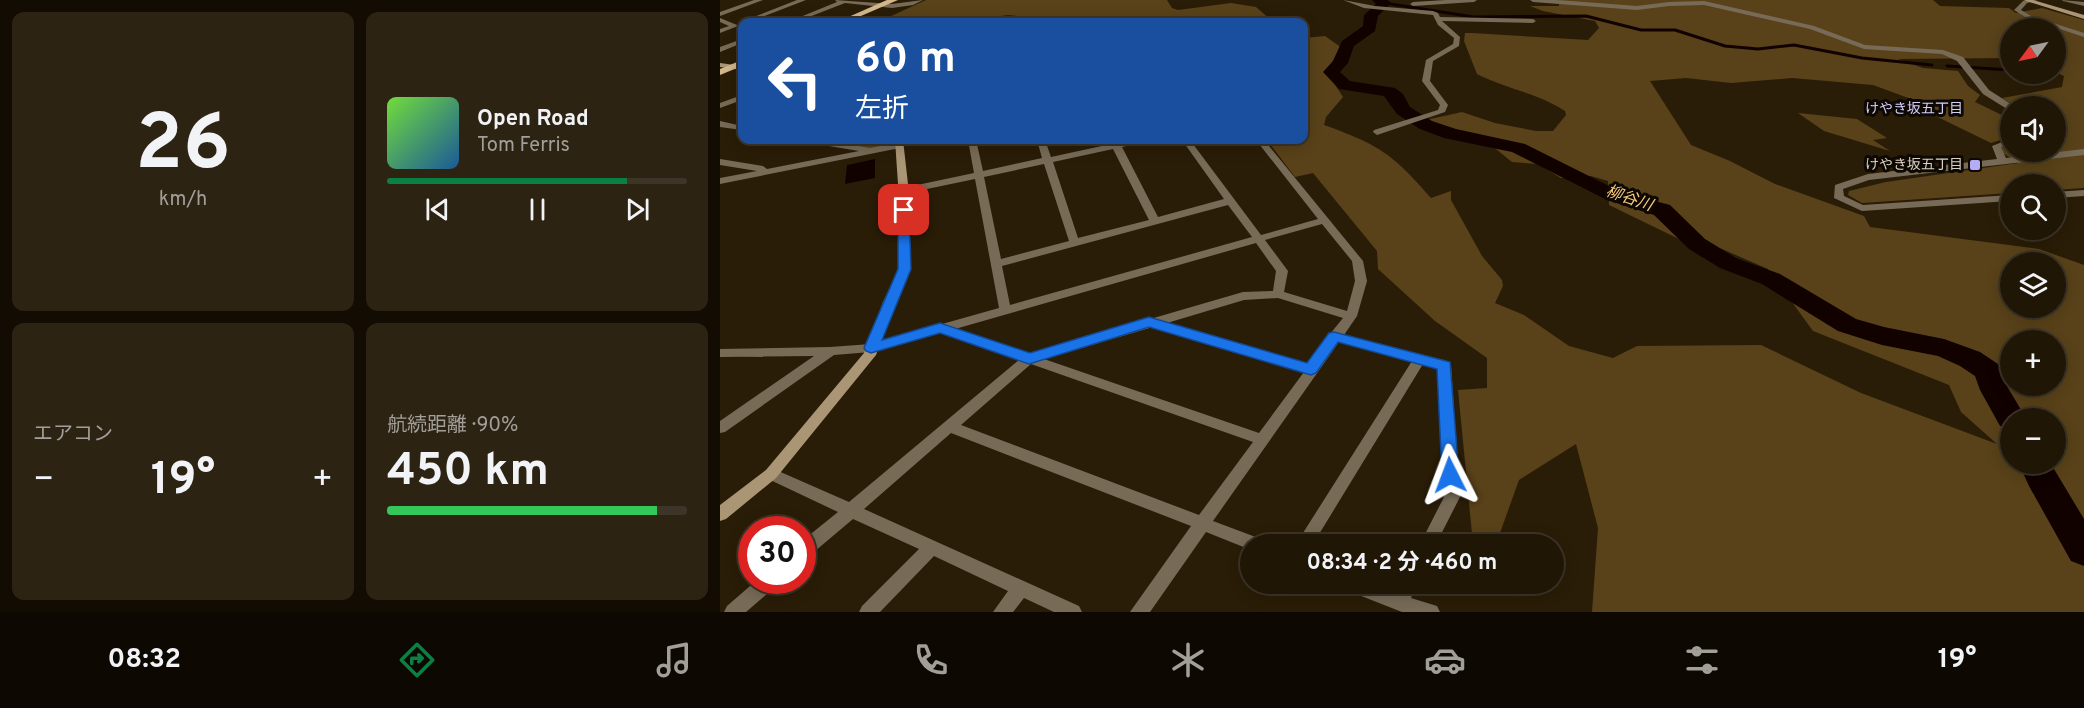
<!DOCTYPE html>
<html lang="ja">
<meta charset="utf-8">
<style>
body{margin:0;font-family:Overpass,"Noto Sans JP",sans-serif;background:#2d2313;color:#f1f3f6;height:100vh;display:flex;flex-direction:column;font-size:22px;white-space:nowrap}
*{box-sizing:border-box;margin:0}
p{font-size:20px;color:#a29f9a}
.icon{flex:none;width:33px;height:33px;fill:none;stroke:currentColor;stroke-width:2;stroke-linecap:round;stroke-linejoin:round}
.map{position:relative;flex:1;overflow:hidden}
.side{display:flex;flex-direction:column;gap:12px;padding:12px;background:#120c03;width:720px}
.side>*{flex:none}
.guide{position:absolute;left:18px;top:18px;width:570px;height:126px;border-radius:12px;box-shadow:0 3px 15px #0003,0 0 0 2px #3d3527;background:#1a4fa0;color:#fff;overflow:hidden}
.needle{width:39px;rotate:237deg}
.buttons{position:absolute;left:1280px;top:18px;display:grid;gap:12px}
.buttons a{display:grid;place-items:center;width:66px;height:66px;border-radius:50%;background:#201605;box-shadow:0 3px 15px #0003,0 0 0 2px #3d3527;font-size:30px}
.speed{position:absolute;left:18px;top:516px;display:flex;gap:12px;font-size:30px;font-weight:700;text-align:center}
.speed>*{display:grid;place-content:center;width:78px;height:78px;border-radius:50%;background:#201605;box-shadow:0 3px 15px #0003,0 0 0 2px #3d3527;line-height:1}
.speed .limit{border:9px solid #d22;background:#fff;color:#111}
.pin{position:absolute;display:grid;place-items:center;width:51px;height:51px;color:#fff;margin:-26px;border-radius:12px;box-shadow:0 3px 9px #0006}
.me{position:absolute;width:66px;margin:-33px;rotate:357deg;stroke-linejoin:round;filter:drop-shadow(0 0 4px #0008)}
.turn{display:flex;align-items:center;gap:21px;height:126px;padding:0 18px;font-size:27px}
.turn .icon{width:78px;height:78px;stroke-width:2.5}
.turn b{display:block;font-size:42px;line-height:51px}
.big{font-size:45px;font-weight:700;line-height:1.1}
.side .widget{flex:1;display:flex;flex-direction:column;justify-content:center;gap:9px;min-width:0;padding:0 21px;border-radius:12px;background:#2d2313}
.side .dial{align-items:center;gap:0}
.dial b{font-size:78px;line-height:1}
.song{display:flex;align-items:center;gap:18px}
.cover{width:72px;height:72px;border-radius:9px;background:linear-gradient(135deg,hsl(100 70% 55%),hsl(210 70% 35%))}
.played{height:6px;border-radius:3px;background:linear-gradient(90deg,#0b8043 80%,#3d3527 80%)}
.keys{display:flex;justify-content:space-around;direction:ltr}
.heat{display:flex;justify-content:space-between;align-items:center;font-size:33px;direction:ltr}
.charge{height:9px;border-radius:4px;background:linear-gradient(90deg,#34c759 90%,#3d3527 0)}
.side .tiles{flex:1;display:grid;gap:12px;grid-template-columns:repeat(2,1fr)}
.trip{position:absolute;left:520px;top:534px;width:324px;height:60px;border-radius:30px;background:#201605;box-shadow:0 3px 15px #0003,0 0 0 2px #3d3527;font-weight:700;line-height:60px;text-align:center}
.tabs{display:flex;height:96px;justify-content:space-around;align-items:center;background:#0d0902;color:#a29f9a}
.tabs .icon{width:42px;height:42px}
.tabs .selected{color:#0b8043}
.tabs b{font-size:27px;color:#f1f3f6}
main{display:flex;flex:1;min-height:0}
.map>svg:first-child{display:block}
</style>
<main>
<section class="side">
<div class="tiles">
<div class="widget dial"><b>26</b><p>km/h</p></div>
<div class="widget">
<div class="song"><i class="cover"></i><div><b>Open Road</b><p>Tom Ferris</p></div></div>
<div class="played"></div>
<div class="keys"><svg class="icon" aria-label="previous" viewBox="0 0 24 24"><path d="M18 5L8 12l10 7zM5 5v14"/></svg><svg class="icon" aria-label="pause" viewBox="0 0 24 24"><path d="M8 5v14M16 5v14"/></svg><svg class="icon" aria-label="next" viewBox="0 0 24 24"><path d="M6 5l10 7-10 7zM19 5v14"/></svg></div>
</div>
<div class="widget"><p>エアコン</p>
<div class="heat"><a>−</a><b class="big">19°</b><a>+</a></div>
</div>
<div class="widget"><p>航続距離 · 90%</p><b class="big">450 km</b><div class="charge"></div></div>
</div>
</section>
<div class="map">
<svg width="1364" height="612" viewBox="0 0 1364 612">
<rect width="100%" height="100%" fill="#2a1d07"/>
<path fill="#594219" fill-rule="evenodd" d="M206,0H447L452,8L458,10L511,3L536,7L553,22H352L288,15L253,20L251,22H168L167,18Z
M839,0H1213L1220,6L1289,8L1296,13L1322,8L1364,20V188L1335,190V184H1290V193L1142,203L1128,195L1129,191L1166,182L1298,163L1280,151V147L1290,145V152H1335V106H1295L1282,98L1342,87L1344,76L1335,72V28H1290V58L1178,59L1203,68L1238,71L1248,86L1260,95L1255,102L1290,119V137L1271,143L1195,106L1202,103L1153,85L1072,78L1011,83L966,78L930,81L971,145L1010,161L1055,184L1144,216L1150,227L1319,249L1364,265V522L1339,501L1349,519L1364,528V612H872L878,528L856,444L799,480L776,544H753L738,390L767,388V358L715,321L658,269L657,251L593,173L575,177L547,140H584V38L605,36L622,48L606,71L623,97L606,117L604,125C659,145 672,153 711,198L731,191V200L762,256L782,280L783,286L775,303L804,315L849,346L893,358L917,346L1041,345L1141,393L1277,444L1241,412L1229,385L1093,331L1048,269L1002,249L961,240L889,205L888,181L871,176L841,178L818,164L792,162L771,145L740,139L715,131L706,120L742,112L775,123L816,131H833L846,115L845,111C818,93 786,89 757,74L744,41L745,33H751L868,40L879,28L875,21L823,11L810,6H839ZM1290,262H1335V308H1290ZM1290,340H1335V386H1290ZM1290,418H1335V464H1290Z
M1078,113L1137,119L1167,138L1153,140L1170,151L1104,131Z
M91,140H179L180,145L153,151Z"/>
<path fill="#110200" d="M155,159V178L125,184L127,165Z"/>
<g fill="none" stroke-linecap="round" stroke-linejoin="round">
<path stroke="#110200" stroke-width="3" d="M664,3L754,17L866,16L921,30H955L1005,46L1038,49L1074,45L1142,58L1212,65
M1227,66L1290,70"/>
<path fill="#110200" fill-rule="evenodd" d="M652,0H668L671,3L658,16L655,31L634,46L628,63L620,72L630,81L675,88L683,94L690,107L712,121L736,129L805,144L901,192L950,205L985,239L1016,258L1060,274L1136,319L1164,327L1224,339L1260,352L1278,364L1288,388L1306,418H1290V429L1280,426L1260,390L1255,376L1240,366L1218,356L1162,345L1118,331L1042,284L1000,268L969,249L934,215L887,200L792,152L724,138L700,129L677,114L664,96L619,89L603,72L613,61L622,41L643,26L644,15L656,4Z
M1299,464H1331L1364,519V566L1351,561L1309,486Z"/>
<path fill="#776b57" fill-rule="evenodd" d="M34,0H43L0,16V12Z
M77,0H86L29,22H21Z
M115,0L172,4L203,0L193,5L172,8L125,3L76,22H68L117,2Z
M623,0L655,6L713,11L718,13L720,17L813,19L816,21L813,23L722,21L740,37L739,46L713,61L710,81L728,105L725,112L657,135L653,132L654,130L718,110L720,105L702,81L706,60L733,44L734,38L718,25L713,15L644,8Z
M726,0H757L754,2L693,6L690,4L693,2Z
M810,0H837L917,6L949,2L984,1L1094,26L1145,45L1223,50L1243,57L1269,90L1294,106H1290V109H1287L1263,94L1237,61L1222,54L1144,49L1090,29L984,5L949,6L917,10L813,2Z
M1318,0L1307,3L1301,10L1311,16L1364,33V37L1307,18L1294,10L1303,1Z
M1342,0L1364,2V6L1343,1Z
M0,18L17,25L18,26L0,33V29L9,26L0,22Z
M22,39V43L0,52V47Z
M22,95V100L0,108V103Z
M0,121L22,126V130L0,127Z
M1290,139V145L1281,147L1286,158L1364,149V155L1149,180L1123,189L1124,196L1143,205L1290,195V201L1142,211L1114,198L1115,185L1148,174L1277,159L1272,146Z
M87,140H104L150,148L180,142L184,145L180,148L0,184V178L37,171L0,165V159L43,166L47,169L139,151L91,143Z
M248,140H256L263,171L322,158L317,140H325L331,157L391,144V140H397L399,142L426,140L425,142L402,147L438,217L504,199L462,140H470L541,235L598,219L536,140H544L643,261L647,281L637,316L624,335L724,360L729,362L731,365L740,497L716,544H700L724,497L718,368L703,364L593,544H576L692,361L619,342L493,521L541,539L543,544H531V550L486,532L430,612H410L471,526L231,433L144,509L359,606L362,612H334L304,598L293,612H273L288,591L214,556L160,612H139L142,606L199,549L133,519L88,557L82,559V541L118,512L46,478L43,474L46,470L51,468L56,470L129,502L299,360L220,333L151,352L114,355L5,432L0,433V421L94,356L0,357V349L110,347L151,344L279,308L255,179L183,194L178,191L183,188L254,173ZM393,149L429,220L358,238L333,162ZM324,164L349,241L281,259L264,177ZM508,205L532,237L290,305L282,266ZM602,224L632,261L635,281L627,311L564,292L568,271L545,240ZM536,243L556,271L553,291L523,292L310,354L235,329ZM558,298L623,318L610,334L590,364L447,323L524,300ZM433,327L584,372L539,433L324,359ZM311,364L533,442L479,515L241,425Z
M1364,190V196L1335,198V192Z
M37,580H58L56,586L26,612H4L7,606Z
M623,584H651L676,593L680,584H697L691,598L717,606L720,612H682L626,590Z"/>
<path fill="#aa9675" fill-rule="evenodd" d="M1303,0H1313L1364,15V19Z
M0,63L22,66V70L0,67Z
M175,140H183L188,184L191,269L175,302L156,355L56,478L6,519L0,521V505L46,470L144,353L163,302L179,269L178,184Z"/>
<path fill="#d2b78d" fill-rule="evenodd" d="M167,0H178L127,22H117Z
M22,60V66L0,75V69Z"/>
</g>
<path fill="#1a73e8" stroke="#114b97" stroke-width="1.5" d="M184,207L189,210L191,269L162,340L220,323L310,353L429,317L587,363L609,333L614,332L730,362L739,475L736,480H724L722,475L717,369L618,342L596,373L591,375L429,327L309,364L220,333L151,353L146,351L144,348L178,269V210Z"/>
<rect fill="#b5acf8" stroke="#0e0802" stroke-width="2" x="1249" y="159" width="12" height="12" rx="3"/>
<g text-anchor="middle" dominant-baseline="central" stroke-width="6" stroke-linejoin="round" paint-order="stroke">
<g font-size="14" fill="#d3cffb" stroke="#0e0802">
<text x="1194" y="109">けやき坂五丁目</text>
</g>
<g font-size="14" fill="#d9d1c4" stroke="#0e0802" text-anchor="end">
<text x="1243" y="165">けやき坂五丁目</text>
</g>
<g font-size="16" font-style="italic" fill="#f7ca80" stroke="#0e0802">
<text transform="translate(909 199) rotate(19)">柳谷川</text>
</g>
</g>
</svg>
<div class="buttons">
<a><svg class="needle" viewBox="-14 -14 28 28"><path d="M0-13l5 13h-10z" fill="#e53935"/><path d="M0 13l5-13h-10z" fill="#a29f9a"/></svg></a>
<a><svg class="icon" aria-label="sound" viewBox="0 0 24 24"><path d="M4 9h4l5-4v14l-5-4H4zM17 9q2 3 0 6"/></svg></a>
<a><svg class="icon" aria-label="search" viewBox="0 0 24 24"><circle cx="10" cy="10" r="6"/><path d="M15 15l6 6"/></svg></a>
<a><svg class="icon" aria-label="layers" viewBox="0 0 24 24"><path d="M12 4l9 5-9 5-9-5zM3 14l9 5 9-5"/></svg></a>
<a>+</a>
<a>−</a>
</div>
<div class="speed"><div class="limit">30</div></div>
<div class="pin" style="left:184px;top:210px;background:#d93025"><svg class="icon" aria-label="arrive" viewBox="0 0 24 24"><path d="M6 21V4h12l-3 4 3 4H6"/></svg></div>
<svg class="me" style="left:730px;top:475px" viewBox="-20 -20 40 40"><path d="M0-17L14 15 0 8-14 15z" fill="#1a73e8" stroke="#fff" stroke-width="4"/></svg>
<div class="trip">08:34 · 2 分 · 460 m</div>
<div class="guide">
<div class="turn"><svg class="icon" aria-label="left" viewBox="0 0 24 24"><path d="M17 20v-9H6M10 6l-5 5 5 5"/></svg><div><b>60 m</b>左折</div></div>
</div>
</div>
</main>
<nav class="tabs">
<b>08:32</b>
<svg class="icon selected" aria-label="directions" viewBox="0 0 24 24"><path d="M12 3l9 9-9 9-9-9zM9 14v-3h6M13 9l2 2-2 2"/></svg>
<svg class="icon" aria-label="music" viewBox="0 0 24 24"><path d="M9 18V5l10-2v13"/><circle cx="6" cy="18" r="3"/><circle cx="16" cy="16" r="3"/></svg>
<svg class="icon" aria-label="phone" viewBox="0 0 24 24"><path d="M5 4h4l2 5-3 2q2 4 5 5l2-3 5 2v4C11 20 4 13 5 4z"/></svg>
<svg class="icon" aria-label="climate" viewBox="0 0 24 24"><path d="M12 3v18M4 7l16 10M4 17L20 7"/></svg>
<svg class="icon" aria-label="car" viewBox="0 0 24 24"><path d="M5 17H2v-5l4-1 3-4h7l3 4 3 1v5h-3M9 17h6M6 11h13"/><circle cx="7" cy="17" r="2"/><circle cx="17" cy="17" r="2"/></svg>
<svg class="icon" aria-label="filters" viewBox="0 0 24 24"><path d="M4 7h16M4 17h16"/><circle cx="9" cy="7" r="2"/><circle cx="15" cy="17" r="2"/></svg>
<b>19°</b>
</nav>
